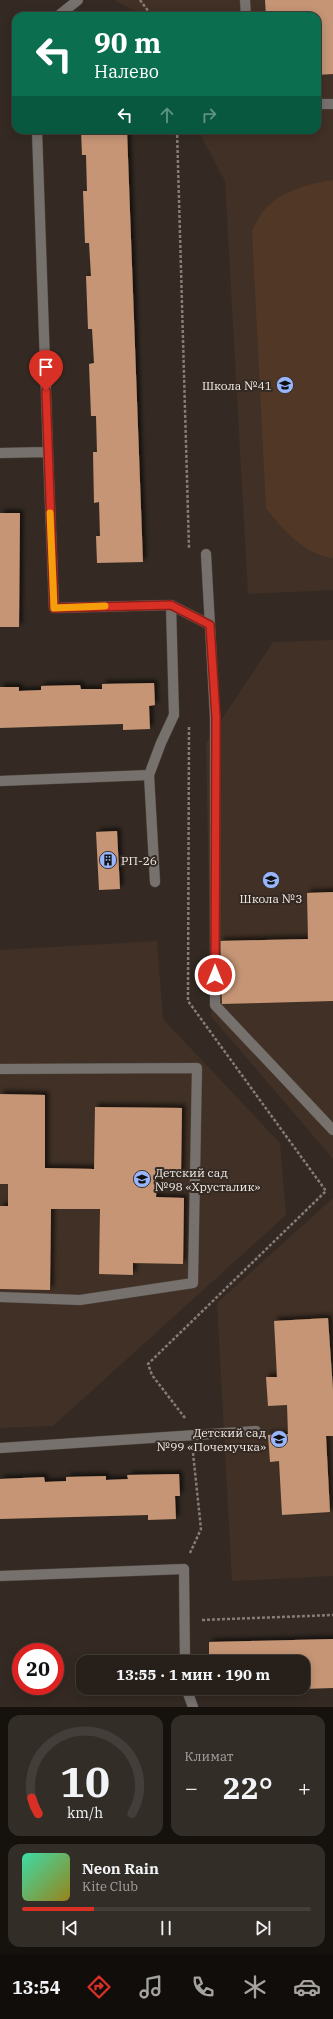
<!DOCTYPE html>
<html lang="ru">
<meta charset="utf-8">
<style>
body{margin:0;font-family:"IBM Plex Serif",serif;background:#332d27;color:#f1f3f6;height:100vh;display:flex;flex-direction:column;font-size:15px;white-space:nowrap}
*{box-sizing:border-box;margin:0}
p{font-size:13px;color:#a4a3a2}
.icon{flex:none;width:22px;height:22px;fill:none;stroke:currentColor;stroke-width:2;stroke-linecap:round;stroke-linejoin:round}
.map{position:relative;height:1707px;overflow:hidden}
.drawer{display:flex;flex-direction:column;gap:8px;padding:8px;background:#15120e;flex:1}
.drawer>*{flex:none}
.hud{position:absolute;left:12px;top:12px;width:309px;height:122px;border-radius:12px;box-shadow:0 2px 10px #0003,0 0 0 1px #433e39;background:#0b6e4f;color:#fff;overflow:hidden}
.speed{position:absolute;left:12px;top:1643px;display:flex;gap:8px;font-size:20px;font-weight:700;text-align:center}
.speed>*{display:grid;place-content:center;width:52px;height:52px;border-radius:50%;background:#27201a;box-shadow:0 2px 10px #0003,0 0 0 1px #433e39;line-height:1}
.speed .limit{border:6px solid #d22;background:#fff;color:#111}
.pin{position:absolute;display:grid;place-items:center;width:34px;height:34px;color:#fff;margin:-41px -17px;border-radius:50% 50% 50% 0;rotate:-45deg;box-shadow:0 0 4px #0007}
.pin .icon{rotate:45deg}
.me{position:absolute;width:44px;margin:-22px;rotate:0deg;stroke-linejoin:round;filter:drop-shadow(0 0 3px #0008)}
.turn{display:flex;align-items:center;gap:14px;height:84px;padding:0 16px;font-size:18px}
.turn .icon{width:52px;height:52px;stroke-width:2.5}
.turn b{display:block;font-size:28px;line-height:34px}
.lanes{display:flex;align-items:center;height:38px;padding:0 16px;background:#0003;justify-content:center;gap:20px;direction:ltr}
.lanes .off{opacity:.35}
.big{font-size:30px;font-weight:800;line-height:1.1}
.drawer .tile{flex:1;display:flex;flex-direction:column;justify-content:center;gap:6px;min-width:0;padding:0 14px;border-radius:12px;background:#332d27}
.drawer .dial{align-items:center;gap:0}
.dial svg{height:104px;overflow:visible;fill:none;stroke:#433e39;stroke-width:7;stroke-linecap:round;text-anchor:middle}
.dial text{fill:#f1f3f6;stroke:none}
.song{display:flex;align-items:center;gap:12px}
.cover{width:48px;height:48px;border-radius:6px;background:linear-gradient(135deg,hsl(160 70% 55%),hsl(50 70% 35%))}
.played{height:4px;border-radius:2px;background:linear-gradient(90deg,#d93025 25%,#433e39 25%)}
.keys{display:flex;justify-content:space-around;direction:ltr}
.heat{display:flex;justify-content:space-between;align-items:center;font-size:22px;direction:ltr}
.drawer .tiles{flex:1;display:grid;gap:8px;grid-template-columns:1fr 1fr}
.tile:last-child{grid-column:span 2}
.trip{position:absolute;left:76px;top:1655px;width:234px;height:40px;border-radius:12px;background:#27201a;box-shadow:0 2px 10px #0003,0 0 0 1px #433e39;font-weight:800;line-height:40px;text-align:center}
.menu{display:flex;height:64px;justify-content:space-around;align-items:center;background:#100d0a;color:#a4a3a2}
.menu .icon{width:28px;height:28px}
.menu .active{color:#d93025}
.menu b{font-size:18px;color:#f1f3f6}
.map>svg:first-child{display:block}
</style>
<div class="map">
<svg width="333" height="1707" viewBox="0 0 333 1707">
<defs>
<filter id="shadow"><feDropShadow dx="3.5" dy="-3.5" stdDeviation="2" flood-color="#0009"/></filter>
</defs>
<rect width="100%" height="100%" fill="#342a23"/>
<path fill="#403025" d="M114,0H333V590L248,594L225,181L198,130H317V16H138L136,11Z
M333,640V1159L211,1016L206,743L273,642Z
M157,941L163,1019L280,1143L286,1215L53,1426L0,1428V950Z
M333,1198V1576L232,1581L217,1303Z"/>
<path fill="#513826" d="M333,180V558C306,556 281,528 266,508L252,231C256,224 259,215 265,209C283,190 308,184 333,180Z"/>
<path fill="#c59574" filter="url(#shadow)" d="M265,0H333V74L317,75V16H266Z
M81,130H127L143,562L97,563L96,536H100L99,502L94,503L93,452H97L96,416H91L89,364L94,363L92,329H88L86,276H91L89,243H85L83,191H87L86,155H82Z
M0,513H20L19,627H0Z
M154,683L155,705L149,706L150,729L123,730V724L0,728V687H19V691L41,690V686L80,685L81,689H102V684Z
M117,831L120,889L99,890L96,832Z
M333,892V1001L222,1004L220,941L308,939L307,893Z
M0,1094L45,1095V1168L94,1169L95,1107L182,1108L181,1175H157L156,1197L184,1198L183,1264L133,1263V1275L99,1274L100,1209H51L50,1290L0,1289V1206H8V1184H0Z
M328,1318L333,1390V1436H326L330,1512L282,1515L279,1461L270,1462L268,1435L288,1434L287,1405L268,1406L266,1377H277L274,1321Z
M179,1474L180,1496H175L176,1519L148,1520V1515L0,1519V1479L44,1477L45,1482L66,1481V1477L106,1476V1480L128,1479L127,1475Z
M333,1639V1688L303,1689V1662H209V1642Z
M210,1688H287V1689L210,1691Z"/>
<g fill="none" stroke-linecap="round" stroke-linejoin="round">
<defs>
<path id="minor" d="M245,0L246,16
M58,16L78,0
M317,104H333
M37,130L48,452
M0,453L48,452L54,608L171,605L210,625
M206,554L215,717V1005L333,1130
M149,775L155,882
M0,781L149,775L161,743L174,715L171,605
M0,1069L197,1068L193,1283L80,1300L0,1297
M0,1448L256,1431
M0,1576L184,1569L185,1662
M186,1688L193,1707"/>
</defs>
<use href="#minor" stroke="#4e453e" stroke-width="11"/>
<path stroke="#867d77" stroke-width="2.5" stroke-dasharray="3 2" stroke-linecap="butt" d="M140,0L152,16
M177,130L189,548
M185,1418L152,1375L148,1364L326,1191L188,1001L189,727
M190,1553L201,1529L193,1453
M202,1620L333,1615"/>
<use href="#minor" stroke="#77716e" stroke-width="10"/>
</g>
<g fill="none" stroke-linecap="round" stroke-linejoin="round">
<defs>
<path id="route" d="M46,391L54,608L171,605L210,625L216,717L215,975"/>
</defs>
<use href="#route" stroke="#8d1f18" stroke-width="10"/>
<use href="#route" stroke="#d93025" stroke-width="7"/>
<path stroke="#f59e0b" stroke-width="7" d="M50,513L54,608L105,606"/>
</g>
<defs>
<symbol id="school-disc" viewBox="-11 -11 22 22"><circle r="9.5" fill="#98b6fd" stroke="#342a23"/><path d="M0-5L7-2L0 1L-7-2ZM-4 1L0 2.5L4 1V4Q0 6-4 4Z" fill="#111"/></symbol>
<symbol id="building-disc" viewBox="-11 -11 22 22"><circle r="9.5" fill="#98b6fd" stroke="#342a23"/><path d="M-4-6H4V6H1V3H-1V6H-4ZM-2.5-4.3h1.7v1.8h-1.7ZM.8-4.3h1.7v1.8H.8ZM-2.5-1h1.7V.8h-1.7ZM.8-1h1.7V.8H.8Z" fill="#111"/></symbol>
</defs>
<g fill-rule="evenodd">
<use href="#school-disc" x="275" y="375" width="20" height="20"/>
<use href="#building-disc" x="98" y="850" width="20" height="20"/>
<use href="#school-disc" x="261" y="870" width="20" height="20"/>
<use href="#school-disc" x="132" y="1169" width="20" height="20"/>
<use href="#school-disc" x="269" y="1429" width="20" height="20"/>
</g>
<g text-anchor="middle" dominant-baseline="central" stroke-width="4" stroke-linejoin="round" paint-order="stroke">
<g font-size="12" fill="#f1eae5" stroke="#342a23" text-anchor="end">
<text x="272" y="385">Школа №41</text>
<text x="121" y="860" text-anchor="start">РП-26</text>
<text x="271" y="898" text-anchor="middle">Школа №3</text>
<text x="155" y="1172" text-anchor="start">Детский сад<tspan x="155" dy="14">№98 «Хрусталик»</tspan></text>
<text x="266" y="1432">Детский сад<tspan x="266" dy="14">№99 «Почемучка»</tspan></text>
</g>
</g>
</svg>
<div class="speed"><div class="limit">20</div></div>
<div class="pin" style="left:46px;top:391px;background:#d93025"><svg class="icon" aria-label="arrive" viewBox="0 0 24 24"><path d="M6 21V4h12l-3 4 3 4H6"/></svg></div>
<svg class="me" style="left:215px;top:975px" viewBox="-20 -20 40 40"><circle r="17" fill="#d93025" stroke="#fff" stroke-width="3"/><path d="M0-11L8 9 0 5-8 9z" fill="#fff"/></svg>
<div class="trip">13:55 · 1 мин · 190 m</div>
<div class="hud">
<div class="turn"><svg class="icon" aria-label="left" viewBox="0 0 24 24"><path d="M17 20v-9H6M10 6l-5 5 5 5"/></svg><div><b>90 m</b>Налево</div></div>
<div class="lanes"><svg class="icon" aria-label="left" viewBox="0 0 24 24"><path d="M17 20v-9H6M10 6l-5 5 5 5"/></svg><svg class="icon off" aria-label="ahead" viewBox="0 0 24 24"><path d="M12 20V5M6 11l6-6 6 6"/></svg><svg class="icon off" aria-label="right" viewBox="0 0 24 24"><path d="M7 20v-9h11M14 6l5 5-5 5"/></svg></div>
</div>
</div>
<section class="drawer">
<div class="tiles">
<div class="tile dial"><svg viewBox="0 0 100 80">
<path d="M14 69A42 42 0 1 1 86 69"/>
<path d="M14 69A42 42 0 0 1 9 57" stroke="#d93025"/>
<text x="50" y="56" font-size="32" font-weight="700">10</text>
<text x="50" y="72" font-size="11">km/h</text>
</svg></div>
<div class="tile"><p>Климат</p>
<div class="heat"><a>−</a><b class="big">22°</b><a>+</a></div>
</div>
<div class="tile">
<div class="song"><i class="cover"></i><div><b>Neon Rain</b><p>Kite Club</p></div></div>
<div class="played"></div>
<div class="keys"><svg class="icon" aria-label="previous" viewBox="0 0 24 24"><path d="M18 5L8 12l10 7zM5 5v14"/></svg><svg class="icon" aria-label="pause" viewBox="0 0 24 24"><path d="M8 5v14M16 5v14"/></svg><svg class="icon" aria-label="next" viewBox="0 0 24 24"><path d="M6 5l10 7-10 7zM19 5v14"/></svg></div>
</div>
</div>
</section>
<nav class="menu">
<b>13:54</b>
<svg class="icon active" aria-label="directions" viewBox="0 0 24 24"><path d="M12 3l9 9-9 9-9-9zM9 14v-3h6M13 9l2 2-2 2"/></svg>
<svg class="icon" aria-label="music" viewBox="0 0 24 24"><path d="M9 18V5l10-2v13"/><circle cx="6" cy="18" r="3"/><circle cx="16" cy="16" r="3"/></svg>
<svg class="icon" aria-label="phone" viewBox="0 0 24 24"><path d="M5 4h4l2 5-3 2q2 4 5 5l2-3 5 2v4C11 20 4 13 5 4z"/></svg>
<svg class="icon" aria-label="climate" viewBox="0 0 24 24"><path d="M12 3v18M4 7l16 10M4 17L20 7"/></svg>
<svg class="icon" aria-label="car" viewBox="0 0 24 24"><path d="M5 17H2v-5l4-1 3-4h7l3 4 3 1v5h-3M9 17h6M6 11h13"/><circle cx="7" cy="17" r="2"/><circle cx="17" cy="17" r="2"/></svg>
</nav>
